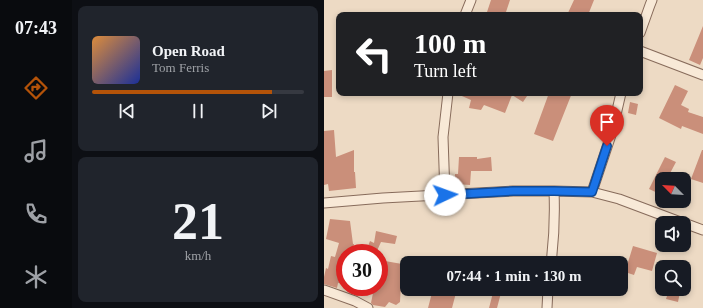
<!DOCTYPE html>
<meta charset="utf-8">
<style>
body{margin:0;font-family:"Times New Roman",serif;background:#20242c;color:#f1f3f6;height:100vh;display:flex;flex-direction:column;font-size:15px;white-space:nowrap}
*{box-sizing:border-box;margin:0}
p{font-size:13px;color:#9ea1a6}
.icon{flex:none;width:22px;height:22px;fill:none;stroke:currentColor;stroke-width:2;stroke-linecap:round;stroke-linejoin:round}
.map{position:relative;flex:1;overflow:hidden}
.panel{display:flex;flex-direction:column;gap:6px;padding:6px;background:#0d0f14;width:252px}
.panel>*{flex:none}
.banner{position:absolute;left:12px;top:12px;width:307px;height:84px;border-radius:8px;box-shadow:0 2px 6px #0003;background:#202124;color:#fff;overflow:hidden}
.needle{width:26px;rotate:294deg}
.fabs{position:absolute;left:331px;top:172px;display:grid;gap:8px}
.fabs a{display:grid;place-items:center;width:36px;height:36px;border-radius:8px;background:#171b24;box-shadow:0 2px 6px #0003;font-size:20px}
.speed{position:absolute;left:12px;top:244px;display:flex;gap:8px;font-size:20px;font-weight:700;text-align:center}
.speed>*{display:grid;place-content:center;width:52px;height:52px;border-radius:50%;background:#171b24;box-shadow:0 2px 6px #0003;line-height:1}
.speed .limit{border:6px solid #d22;background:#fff;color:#111}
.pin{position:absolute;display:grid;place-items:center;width:34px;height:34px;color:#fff;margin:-41px -17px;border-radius:50% 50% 50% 0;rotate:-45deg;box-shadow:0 0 4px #0007}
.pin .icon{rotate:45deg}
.me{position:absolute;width:44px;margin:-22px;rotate:87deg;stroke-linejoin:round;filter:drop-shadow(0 0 3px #0008)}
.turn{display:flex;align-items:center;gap:14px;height:84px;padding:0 12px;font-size:18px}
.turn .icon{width:52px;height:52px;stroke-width:2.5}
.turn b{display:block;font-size:28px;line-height:34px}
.panel .card{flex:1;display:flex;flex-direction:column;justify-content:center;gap:6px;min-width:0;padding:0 14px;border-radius:8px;background:#20242c}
.panel .dial{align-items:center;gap:0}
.dial b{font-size:52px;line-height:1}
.song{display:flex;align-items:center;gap:12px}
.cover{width:48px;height:48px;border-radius:6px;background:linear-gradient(135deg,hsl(30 70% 55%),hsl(230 70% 35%))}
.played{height:4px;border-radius:2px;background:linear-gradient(90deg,#b45309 85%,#363941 85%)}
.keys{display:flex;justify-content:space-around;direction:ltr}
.trip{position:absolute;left:76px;top:256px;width:228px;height:40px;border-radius:8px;background:#171b24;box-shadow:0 2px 6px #0003;font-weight:700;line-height:40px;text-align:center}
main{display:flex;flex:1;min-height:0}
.tabs{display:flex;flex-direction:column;width:72px;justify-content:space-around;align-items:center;background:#090b0e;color:#9ea1a6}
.tabs .icon{width:28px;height:28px}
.tabs .active{color:#b45309}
.tabs b{font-size:18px;color:#f1f3f6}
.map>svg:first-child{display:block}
</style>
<main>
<nav class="tabs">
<b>07:43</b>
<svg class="icon active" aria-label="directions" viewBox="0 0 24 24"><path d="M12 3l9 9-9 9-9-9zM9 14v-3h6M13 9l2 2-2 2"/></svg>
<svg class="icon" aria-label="music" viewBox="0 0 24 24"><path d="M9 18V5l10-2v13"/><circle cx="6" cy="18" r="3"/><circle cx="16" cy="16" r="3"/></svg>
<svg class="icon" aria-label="phone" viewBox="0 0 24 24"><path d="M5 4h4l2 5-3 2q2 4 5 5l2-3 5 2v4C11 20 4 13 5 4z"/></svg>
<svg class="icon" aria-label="climate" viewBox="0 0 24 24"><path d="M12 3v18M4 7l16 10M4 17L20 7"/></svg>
</nav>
<section class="panel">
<div class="card">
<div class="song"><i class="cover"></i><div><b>Open Road</b><p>Tom Ferris</p></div></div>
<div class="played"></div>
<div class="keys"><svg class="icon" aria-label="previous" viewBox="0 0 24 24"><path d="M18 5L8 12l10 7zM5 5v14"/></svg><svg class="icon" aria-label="pause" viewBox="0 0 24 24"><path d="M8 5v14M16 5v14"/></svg><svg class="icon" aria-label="next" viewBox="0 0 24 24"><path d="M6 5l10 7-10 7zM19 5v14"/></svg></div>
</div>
<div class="card dial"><b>21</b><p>km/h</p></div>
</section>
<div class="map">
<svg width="379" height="308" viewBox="0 0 379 308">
<rect width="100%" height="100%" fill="#eddac4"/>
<path fill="#ca8f7a" d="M167,0H186L181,15H162Z
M250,0H270L264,15H243Z
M379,26V58L376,65L365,60Z
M8,70V97H0V71Z
M351,85L364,91L357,105L365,109L364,112L379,117V134L358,126L357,129L335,118Z
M131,93H205L199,102L188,95L181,113L160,105L157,110L145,108L147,100Z
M225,93H248L229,141L210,134Z
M306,102L314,104L312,115L304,113Z
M10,130L12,157L30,150V172H31L32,188L5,191L4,184L0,185V131Z
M378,150H379V183L367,179Z
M135,157H153V159L167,157L168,171H147L146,185L131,184V174H134Z
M341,157L352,162L343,179H338V195L325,189Z
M6,219L26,221L29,244H30L28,253H21V284L14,283L13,288L0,284V277L2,268L4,269L7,256L11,257L15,243L2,239Z
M52,231L73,236L71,244L57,242L52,253H48L42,251L46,241L50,243Z
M309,246L333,253L328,271L313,267L310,275L301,272Z
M61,261L78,264L76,302L72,305L65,302L61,307L49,305L47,303L50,288H56L59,279Z
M109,289H133L128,308H104Z
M170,289H178L173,308H165Z
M345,290L356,292L354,302L342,299Z"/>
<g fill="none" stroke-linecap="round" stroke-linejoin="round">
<defs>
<path id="minor" d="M141,15L147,0
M316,33L326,5L328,0
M316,51L379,75
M268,192L295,199L359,223
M121,195L119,137L124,93
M0,203L59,198L189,191H230L268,192L288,132L297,93
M360,223L379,230
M227,263C230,239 231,215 230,191
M0,290L31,301L44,308
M223,308L224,289"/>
</defs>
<use href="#minor" stroke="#876b5b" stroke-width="11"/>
<use href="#minor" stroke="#f8e9d7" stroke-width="9"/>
</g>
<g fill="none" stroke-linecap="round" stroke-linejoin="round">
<defs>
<path id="route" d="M121,195L189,191H230L268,192L283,146"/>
</defs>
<use href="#route" stroke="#114b97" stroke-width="10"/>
<use href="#route" stroke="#1a73e8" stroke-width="7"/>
</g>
</svg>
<div class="fabs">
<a><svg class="needle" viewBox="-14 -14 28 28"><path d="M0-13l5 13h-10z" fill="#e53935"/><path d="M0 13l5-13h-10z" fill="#9ea1a6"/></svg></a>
<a><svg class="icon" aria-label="sound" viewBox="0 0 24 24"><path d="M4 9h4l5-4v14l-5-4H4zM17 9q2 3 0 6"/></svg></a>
<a><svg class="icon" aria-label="search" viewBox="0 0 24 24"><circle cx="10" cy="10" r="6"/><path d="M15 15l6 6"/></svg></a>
</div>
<div class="speed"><div class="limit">30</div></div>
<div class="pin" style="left:283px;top:146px;background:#d93025"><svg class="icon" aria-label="arrive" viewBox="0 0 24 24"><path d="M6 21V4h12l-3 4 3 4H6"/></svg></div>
<svg class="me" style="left:121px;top:195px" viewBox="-20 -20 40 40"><circle r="19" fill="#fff"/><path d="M0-13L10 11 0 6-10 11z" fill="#1a73e8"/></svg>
<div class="trip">07:44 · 1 min · 130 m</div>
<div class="banner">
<div class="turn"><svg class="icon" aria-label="left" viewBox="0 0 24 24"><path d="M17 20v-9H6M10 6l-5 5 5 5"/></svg><div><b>100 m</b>Turn left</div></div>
</div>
</div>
</main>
